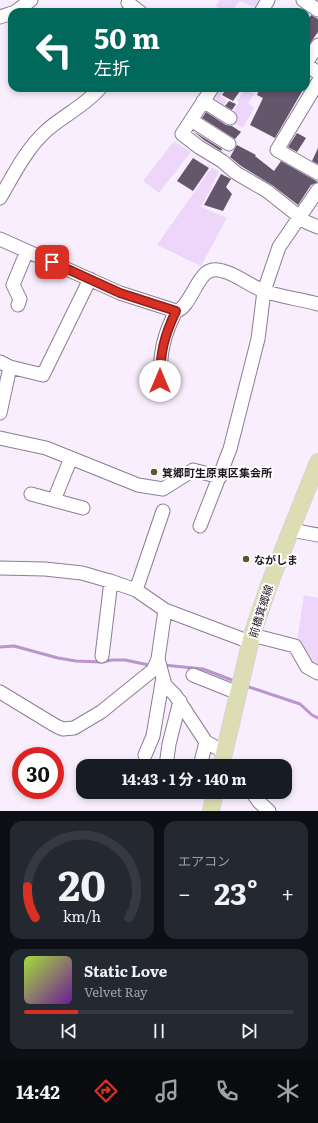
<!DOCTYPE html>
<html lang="ja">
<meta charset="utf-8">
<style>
body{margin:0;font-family:Literata,"Noto Sans JP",serif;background:#242831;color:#f1f3f6;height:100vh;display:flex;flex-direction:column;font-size:15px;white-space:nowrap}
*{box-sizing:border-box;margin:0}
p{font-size:13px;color:#9ea1a6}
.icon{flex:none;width:22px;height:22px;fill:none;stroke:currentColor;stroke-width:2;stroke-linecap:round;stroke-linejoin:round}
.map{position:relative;height:811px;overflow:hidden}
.drawer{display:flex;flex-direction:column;gap:10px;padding:10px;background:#0d0f14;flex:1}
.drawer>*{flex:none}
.banner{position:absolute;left:8px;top:8px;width:302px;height:84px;border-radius:12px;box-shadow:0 2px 6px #0003;background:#00695c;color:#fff;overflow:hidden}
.speed{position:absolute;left:12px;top:747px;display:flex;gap:8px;font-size:20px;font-weight:700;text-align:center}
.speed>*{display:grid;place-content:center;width:52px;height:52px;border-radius:50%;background:#171b24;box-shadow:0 2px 6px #0003;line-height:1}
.speed .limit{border:6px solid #d22;background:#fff;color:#111}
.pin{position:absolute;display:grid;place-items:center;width:34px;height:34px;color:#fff;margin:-17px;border-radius:8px;box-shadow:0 2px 6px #0006}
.me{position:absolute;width:44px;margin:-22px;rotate:0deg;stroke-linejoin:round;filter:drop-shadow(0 0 3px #0008)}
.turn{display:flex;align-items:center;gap:14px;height:84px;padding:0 20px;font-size:18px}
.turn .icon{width:52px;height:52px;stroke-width:2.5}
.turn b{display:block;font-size:28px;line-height:34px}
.big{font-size:30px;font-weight:700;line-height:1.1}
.drawer .widget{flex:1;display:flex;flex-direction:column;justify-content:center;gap:6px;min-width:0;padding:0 14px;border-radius:12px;background:#242831}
.drawer .dial{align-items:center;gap:0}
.dial svg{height:104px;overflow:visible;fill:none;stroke:#363941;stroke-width:7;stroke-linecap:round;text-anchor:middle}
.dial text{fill:#f1f3f6;stroke:none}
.song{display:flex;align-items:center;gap:12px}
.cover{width:48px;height:48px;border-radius:6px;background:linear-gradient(135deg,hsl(80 70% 55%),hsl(280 70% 35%))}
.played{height:4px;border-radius:2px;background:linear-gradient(90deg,#d93025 20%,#363941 20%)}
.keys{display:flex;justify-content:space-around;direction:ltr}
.heat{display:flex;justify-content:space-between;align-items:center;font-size:22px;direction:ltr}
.drawer .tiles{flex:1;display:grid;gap:10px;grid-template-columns:1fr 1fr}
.widget:last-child{grid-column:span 2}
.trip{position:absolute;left:76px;top:759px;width:216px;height:40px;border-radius:12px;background:#171b24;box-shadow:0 2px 6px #0003;font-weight:700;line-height:40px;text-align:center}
.menu{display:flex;height:64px;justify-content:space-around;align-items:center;background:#090b0e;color:#9ea1a6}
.menu .icon{width:28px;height:28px}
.menu .on{color:#d93025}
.menu b{font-size:18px;color:#f1f3f6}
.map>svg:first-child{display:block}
</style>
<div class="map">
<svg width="318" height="811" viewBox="0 0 318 811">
<rect width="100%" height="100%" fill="#f8eefd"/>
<path fill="#edd6f9" d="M220,0H258L262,3L258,9L240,1L231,12H224L216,5Z
M214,88H226L220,96L227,101L221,109L205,101Z
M245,89L254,94L248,103L254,108L243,128L230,121L231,114L239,103L237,101Z
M174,141L191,152L159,193L143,181Z
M212,167L219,172L201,207L227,218L201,266L157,245Z
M304,595L318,598V668H315L297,641Z"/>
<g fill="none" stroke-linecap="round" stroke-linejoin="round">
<path stroke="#bb95ce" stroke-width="3" d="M0,647L14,646L58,658L76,661L101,662L112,660H125L149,665
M164,665L203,669L237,682
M246,686L300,704L312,715L318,718"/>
</g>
<path fill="#64566b" d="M311,15L318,19V32L306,49V23Z
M227,88H242L233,101L222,95Z
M260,88H281L285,90L287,88H304L275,138L250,125L263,98L257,95Z
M229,101L236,104L232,110L225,106Z
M206,112L226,125L232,126L241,132L235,139L202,118Z
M193,131L222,149L221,151L204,140Z
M297,133L306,138L297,152L288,147Z
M237,145L256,155L255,156L274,171L281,161L318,182L311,185L298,205L272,185L241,166L230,157Z
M318,148V164L312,161Z
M193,158L209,168L193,191L177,181Z
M221,174L231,179L226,187L232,194L223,211L204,205Z"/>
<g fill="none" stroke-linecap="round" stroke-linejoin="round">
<defs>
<path id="minor" d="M303,0L318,10
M128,3L140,12
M15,12L31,0
M261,12L268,0
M0,17L12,13
M306,63L318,45
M306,64L318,73
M318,82L277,150L318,173
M212,88L182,134L199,147L222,161L236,173L267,191L306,222L318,227
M203,101L230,118
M191,120L229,144
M0,198C14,174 26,149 47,130C64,115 86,105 100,88
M0,239L120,293L176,311C188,309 195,282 206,273C211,269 217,269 223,271C238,275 250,286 264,291C281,297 300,299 318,304
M18,305L20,299L13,285L27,251
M0,362L10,367L0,413
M10,367L43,375L90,279
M160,381C160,353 163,336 176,311
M0,438L46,448L138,485L163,489L193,470L220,477
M31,494L83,508
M54,500L71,458
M200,526L230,449L258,339L264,291L279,247L318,190
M291,530L318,535
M0,568L45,569L82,573L113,582L136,590L165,610L250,642
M136,590L163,511
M165,610L158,659L165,685L175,695L206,742L224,752
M252,635L295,646L307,667L318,673
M102,656L111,581
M193,675L238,693
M0,692L56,726L63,729L74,728L101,712L153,670L158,659
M145,755L153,736L163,677
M166,766L169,744L180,701
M200,766L206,742
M252,792L259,802L269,811"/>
<path id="major" d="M221,766L252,635L269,585L318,462
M211,811L215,792"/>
</defs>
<use href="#minor" stroke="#8c7d93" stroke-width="15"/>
<use href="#major" stroke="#d6d5d7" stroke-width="18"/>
<use href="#minor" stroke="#fff" stroke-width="13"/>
<use href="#major" stroke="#ddddb3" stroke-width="16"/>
</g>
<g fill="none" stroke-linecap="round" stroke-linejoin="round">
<defs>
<path id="route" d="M52,262L120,293L176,311C164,336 160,353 160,381"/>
</defs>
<use href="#route" stroke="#8d1f18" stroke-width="10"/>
<use href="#route" stroke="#d93025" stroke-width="7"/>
</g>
<g fill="#5a5825" stroke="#fff" stroke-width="1.5">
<circle cx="154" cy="472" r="4"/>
<circle cx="246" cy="559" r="4"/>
</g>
<g text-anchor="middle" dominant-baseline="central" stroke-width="4" stroke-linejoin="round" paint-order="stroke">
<g font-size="11" font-weight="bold" fill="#1d1720" stroke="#fff" text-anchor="start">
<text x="162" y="472">箕郷町生原東区集会所</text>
<text x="254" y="559">ながしま</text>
</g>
<g font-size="11" fill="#1d1720" stroke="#fff">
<text transform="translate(260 611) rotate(-72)">前橋箕郷線</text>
</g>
</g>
</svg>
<div class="speed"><div class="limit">30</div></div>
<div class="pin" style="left:52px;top:262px;background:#d93025"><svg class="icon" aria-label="arrive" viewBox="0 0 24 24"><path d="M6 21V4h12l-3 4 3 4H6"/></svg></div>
<svg class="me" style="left:160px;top:381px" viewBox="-20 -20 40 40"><circle r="19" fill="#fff"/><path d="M0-13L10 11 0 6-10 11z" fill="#d93025"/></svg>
<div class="trip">14:43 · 1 分 · 140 m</div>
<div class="banner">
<div class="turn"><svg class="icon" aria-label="left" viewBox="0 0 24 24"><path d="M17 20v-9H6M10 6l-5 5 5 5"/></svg><div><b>50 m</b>左折</div></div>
</div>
</div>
<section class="drawer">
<div class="tiles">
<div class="widget dial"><svg viewBox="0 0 100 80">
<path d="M14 69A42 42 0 1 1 86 69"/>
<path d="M14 69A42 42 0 0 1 8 45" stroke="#d93025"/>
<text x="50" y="56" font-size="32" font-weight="700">20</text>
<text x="50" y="72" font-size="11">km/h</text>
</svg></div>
<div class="widget"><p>エアコン</p>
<div class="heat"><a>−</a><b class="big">23°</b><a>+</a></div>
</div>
<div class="widget">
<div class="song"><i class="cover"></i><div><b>Static Love</b><p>Velvet Ray</p></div></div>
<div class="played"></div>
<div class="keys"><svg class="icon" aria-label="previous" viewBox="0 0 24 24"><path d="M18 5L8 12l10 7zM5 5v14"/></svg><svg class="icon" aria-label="pause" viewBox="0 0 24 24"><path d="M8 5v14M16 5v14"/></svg><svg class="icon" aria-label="next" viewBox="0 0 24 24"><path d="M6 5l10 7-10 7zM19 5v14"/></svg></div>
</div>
</div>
</section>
<nav class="menu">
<b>14:42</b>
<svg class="icon on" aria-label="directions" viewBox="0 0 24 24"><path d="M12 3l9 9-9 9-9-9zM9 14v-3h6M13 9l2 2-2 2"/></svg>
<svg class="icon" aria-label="music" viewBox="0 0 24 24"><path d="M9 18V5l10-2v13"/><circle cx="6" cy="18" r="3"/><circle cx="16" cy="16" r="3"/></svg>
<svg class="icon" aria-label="phone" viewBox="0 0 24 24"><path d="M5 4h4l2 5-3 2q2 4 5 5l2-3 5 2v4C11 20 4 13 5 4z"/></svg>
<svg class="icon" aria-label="climate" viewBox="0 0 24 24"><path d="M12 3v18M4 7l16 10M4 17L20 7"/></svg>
</nav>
